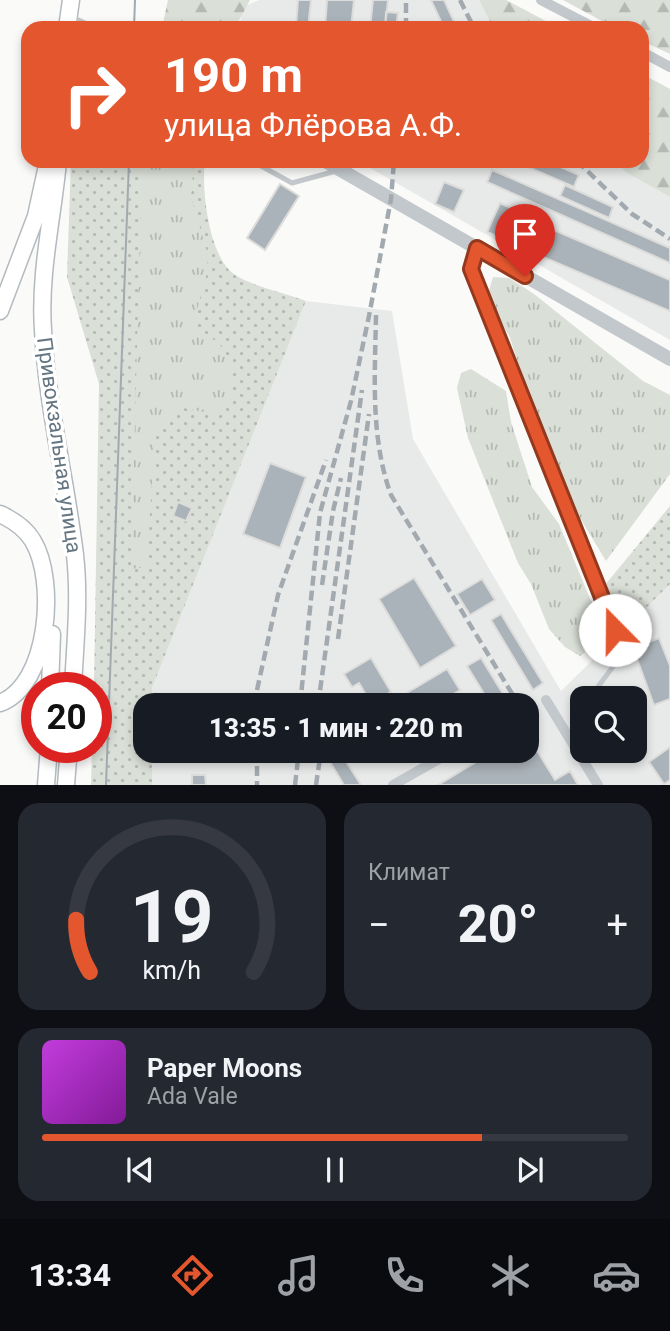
<!DOCTYPE html>
<html lang="ru">
<meta charset="utf-8">
<style>
body{margin:0;font-family:Roboto,sans-serif;background:#242831;color:#f1f3f6;height:100vh;display:flex;flex-direction:column;font-size:26px;white-space:nowrap}
*{box-sizing:border-box;margin:0}
p{font-size:23px;color:#9ea1a6}
.icon{flex:none;width:38px;height:38px;fill:none;stroke:currentColor;stroke-width:2;stroke-linecap:round;stroke-linejoin:round}
.map{position:relative;height:785px;overflow:hidden}
.side{display:flex;flex-direction:column;gap:18px;padding:18px;background:#0d0f14;flex:1}
.side>*{flex:none}
.top-card{position:absolute;left:21px;top:21px;width:628px;height:147px;border-radius:21px;box-shadow:0 4px 10px #0003;background:#e4572e;color:#fff;overflow:hidden}
.controls{position:absolute;left:570px;top:686px;display:grid;gap:14px}
.controls a{display:grid;place-items:center;width:77px;height:77px;border-radius:14px;background:#171b24;box-shadow:0 4px 10px #0003;font-size:35px}
.speed{position:absolute;left:21px;top:672px;display:flex;gap:14px;font-size:35px;font-weight:700;text-align:center}
.speed>*{display:grid;place-content:center;width:91px;height:91px;border-radius:50%;background:#171b24;box-shadow:0 4px 10px #0003;line-height:1}
.speed .limit{border:10px solid #d22;background:#fff;color:#111}
.pin{position:absolute;display:grid;place-items:center;width:60px;height:60px;color:#fff;margin:-72px -30px;border-radius:50% 50% 50% 0;rotate:-45deg;box-shadow:0 0 7px #0007}
.pin .icon{rotate:45deg}
.me{position:absolute;width:77px;margin:-38px;rotate:338deg;stroke-linejoin:round;filter:drop-shadow(0 0 5px #0008)}
.turn{display:flex;align-items:center;gap:24px;height:147px;padding:0 28px;font-size:32px}
.turn .icon{width:91px;height:91px;stroke-width:2.5}
.turn b{display:block;font-size:49px;line-height:60px}
.big{font-size:52px;font-weight:800;line-height:1.1}
.side .widget{flex:1;display:flex;flex-direction:column;justify-content:center;gap:10px;min-width:0;padding:0 24px;border-radius:21px;background:#242831}
.side .dial{align-items:center;gap:0}
.dial svg{height:182px;overflow:visible;fill:none;stroke:#363941;stroke-width:7;stroke-linecap:round;text-anchor:middle}
.dial text{fill:#f1f3f6;stroke:none}
.song{display:flex;align-items:center;gap:21px}
.cover{width:84px;height:84px;border-radius:10px;background:linear-gradient(135deg,hsl(290 70% 55%),hsl(290 70% 35%))}
.played{height:7px;border-radius:4px;background:linear-gradient(90deg,#e4572e 75%,#363941 75%)}
.keys{display:flex;justify-content:space-around;direction:ltr}
.heat{display:flex;justify-content:space-between;align-items:center;font-size:38px;direction:ltr}
.side .tiles{flex:1;display:grid;gap:18px;grid-template-columns:1fr 1fr}
.widget:last-child{grid-column:span 2}
.trip{position:absolute;left:133px;top:693px;width:406px;height:70px;border-radius:21px;background:#171b24;box-shadow:0 4px 10px #0003;font-weight:800;line-height:70px;text-align:center}
.tabs{display:flex;height:112px;justify-content:space-around;align-items:center;background:#090b0e;color:#9ea1a6}
.tabs .icon{width:49px;height:49px}
.tabs .current{color:#e4572e}
.tabs b{font-size:32px;color:#f1f3f6}
.map>svg:first-child{display:block}
</style>
<div class="map">
<svg width="670" height="785" viewBox="0 0 670 785">
<defs>
<pattern id="grass-dots" width="8" height="8" patternUnits="userSpaceOnUse" patternTransform="scale(1.75)"><rect width="8" height="8" fill="#dadfd7"/><path d="M2 2h.1M6 6h.1" fill="none" stroke="#b4b9b4" stroke-width="1.8" stroke-linecap="round"/></pattern>
<pattern id="forest-firs" width="22" height="20" patternUnits="userSpaceOnUse" patternTransform="scale(1.75)"><rect width="22" height="20" fill="#dadfd7"/><path d="M5 1l3.5 6h-7zM16 11l3.5 6h-7z" fill="#b4b9b4"/></pattern>
<pattern id="park-tufts" width="24" height="20" patternUnits="userSpaceOnUse" patternTransform="scale(1.75)"><rect width="24" height="20" fill="#dadfd7"/><path d="M3 7l-1-3M5 7V3M7 7l1-3M15 17l-1-3M17 17v-4M19 17l1-3" fill="none" stroke="#b4b9b4"/></pattern>
</defs>
<rect width="100%" height="100%" fill="#fafaf8"/>
<path fill="#e8e9e9" fill-rule="evenodd" d="M259,0H479L493,28H239L243,7Z
M358,161H614L627,173L670,197V340Z
M306,301L392,311L413,439L561,691L670,584V785H152V751H527V705H152V688ZM583,698H635V751H583Z"/>
<path fill="url(#grass-dots)" d="M71,161H205C201,189 209,257 234,274C251,286 286,293 306,301L152,688V705H145V751H152V785H91L92,747H96L94,688L99,384L67,277Z
M670,506V584L623,631L605,585Z"/>
<path fill="url(#forest-firs)" d="M168,0H250L235,28H162Z
M479,0H506L559,28H493Z
M563,0H670V54L642,41V28H615Z
M642,74L670,89V197L627,173L614,161H642Z"/>
<path fill="url(#park-tufts)" d="M142,161H194L191,197L208,255L207,273L193,324C201,333 211,336 219,344C232,356 236,389 226,403C224,407 217,411 214,414L179,407L155,430L147,567L131,569Z
M493,277L509,278L534,294L643,381L670,395V474L606,561L577,513L526,387L509,335L492,311L488,294Z
M471,369L506,391L511,422L532,487L559,524L596,613L597,622L591,648L580,656L565,647L549,629L531,584L518,563L468,438L457,388L461,373Z"/>
<path fill="#aab3b9" stroke="#dcdcda" stroke-width="2" d="M298,0H311L308,28H296Z
M327,0H354L351,28H325Z
M373,0H388L385,28H370Z
M431,0H444L457,28H444Z
M386,12L398,13L396,28H385Z
M514,161H547L579,175L574,187Z
M492,170L670,248V263L487,182Z
M444,182L464,190L454,212L435,204Z
M280,184L299,196L265,250L247,238Z
M565,185L613,207L609,218L560,196Z
M500,203L517,211L504,239L487,232Z
M519,215L670,280V311L508,242Z
M270,463L306,477L280,548L243,534Z
M178,502L192,508L186,521L173,516Z
M414,578L456,646L420,668L379,599Z
M482,579L495,600L470,615L457,594Z
M501,614L543,683L533,690L491,620Z
M659,638L670,666V699L654,705L633,648Z
M371,658L391,692L371,703L359,683L352,687L344,674Z
M481,658L508,702L503,705H491L467,666Z
M447,669L460,690L435,705H405L400,697Z
M461,694L468,705H443Z
M527,734L555,780L570,771L578,785H438L494,751H527Z
M670,747V780L664,784L649,762Z
M404,751H424L410,760Z
M342,755L361,785H344L330,762Z
M192,775H205L206,785H192Z"/>
<g fill="none" stroke-linecap="round" stroke-linejoin="round">
<defs>
<path id="secondary" d="M67,28L71,0
M58,161C53,217 39,273 43,330C47,406 66,480 75,555C80,599 75,644 73,688
M0,311L36,216L48,161
M0,514C13,520 26,529 33,541C57,581 49,685 0,703
M50,688L52,634
M46,785L49,747
M66,785L69,747"/>
</defs>
<use href="#secondary" stroke="#b3babf" stroke-width="19"/>
<path stroke="#c3c8cc" stroke-width="5" d="M252,161L292,183L336,171
M477,249L471,269L624,652L591,696"/>
<path stroke="#c3c8cc" stroke-width="10" d="M541,0L595,28
M642,52L670,67
M546,700L598,785
M393,785L453,751"/>
<path stroke="#c3c8cc" stroke-width="14" d="M68,20L85,28
M325,161L670,359"/>
<use href="#secondary" stroke="#fff" stroke-width="16"/>
<path stroke="#a2aab0" stroke-width="2" d="M134,28L135,0
M106,785L129,161"/>
<path stroke="#a2aab0" stroke-width="4.5" stroke-dasharray="10 5" stroke-linecap="butt" d="M460,0L474,28
M406,28V0
M577,161L632,214L670,239
M376,315C375,375 370,437 391,495L519,705
M322,585L333,511L341,478
M338,639L369,414
M257,705V690L278,595L326,460
M300,705L320,513L351,401L369,316L391,199L394,161
M318,705L362,390
M527,717L530,722
M257,751V785
M295,785L299,751
M316,785L321,751"/>
</g>
<g fill="none" stroke-linecap="round" stroke-linejoin="round">
<defs>
<path id="route" d="M525,276L477,248L471,269L615,630"/>
</defs>
<use href="#route" stroke="#94391e" stroke-width="18"/>
<use href="#route" stroke="#e4572e" stroke-width="12"/>
</g>
<g text-anchor="middle" dominant-baseline="central" stroke-width="7" stroke-linejoin="round" paint-order="stroke">
<g font-size="21" fill="#657683" stroke="#fff">
<text transform="translate(59 445) rotate(82)">Привокзальная улица</text>
</g>
</g>
</svg>
<div class="controls">
<a><svg class="icon" aria-label="search" viewBox="0 0 24 24"><circle cx="10" cy="10" r="6"/><path d="M15 15l6 6"/></svg></a>
</div>
<div class="speed"><div class="limit">20</div></div>
<div class="pin" style="left:525px;top:276px;background:#d93025"><svg class="icon" aria-label="arrive" viewBox="0 0 24 24"><path d="M6 21V4h12l-3 4 3 4H6"/></svg></div>
<svg class="me" style="left:615px;top:630px" viewBox="-20 -20 40 40"><circle r="19" fill="#fff"/><path d="M0-13L10 11 0 6-10 11z" fill="#e4572e"/></svg>
<div class="trip">13:35 · 1 мин · 220 m</div>
<div class="top-card">
<div class="turn"><svg class="icon" aria-label="right" viewBox="0 0 24 24"><path d="M7 20v-9h11M14 6l5 5-5 5"/></svg><div><b>190 m</b>улица Флёрова А.Ф.</div></div>
</div>
</div>
<section class="side">
<div class="tiles">
<div class="widget dial"><svg viewBox="0 0 100 80">
<path d="M14 69A42 42 0 1 1 86 69"/>
<path d="M14 69A42 42 0 0 1 8 46" stroke="#e4572e"/>
<text x="50" y="56" font-size="32" font-weight="700">19</text>
<text x="50" y="72" font-size="11">km/h</text>
</svg></div>
<div class="widget"><p>Климат</p>
<div class="heat"><a>−</a><b class="big">20°</b><a>+</a></div>
</div>
<div class="widget">
<div class="song"><i class="cover"></i><div><b>Paper Moons</b><p>Ada Vale</p></div></div>
<div class="played"></div>
<div class="keys"><svg class="icon" aria-label="previous" viewBox="0 0 24 24"><path d="M18 5L8 12l10 7zM5 5v14"/></svg><svg class="icon" aria-label="pause" viewBox="0 0 24 24"><path d="M8 5v14M16 5v14"/></svg><svg class="icon" aria-label="next" viewBox="0 0 24 24"><path d="M6 5l10 7-10 7zM19 5v14"/></svg></div>
</div>
</div>
</section>
<nav class="tabs">
<b>13:34</b>
<svg class="icon current" aria-label="directions" viewBox="0 0 24 24"><path d="M12 3l9 9-9 9-9-9zM9 14v-3h6M13 9l2 2-2 2"/></svg>
<svg class="icon" aria-label="music" viewBox="0 0 24 24"><path d="M9 18V5l10-2v13"/><circle cx="6" cy="18" r="3"/><circle cx="16" cy="16" r="3"/></svg>
<svg class="icon" aria-label="phone" viewBox="0 0 24 24"><path d="M5 4h4l2 5-3 2q2 4 5 5l2-3 5 2v4C11 20 4 13 5 4z"/></svg>
<svg class="icon" aria-label="climate" viewBox="0 0 24 24"><path d="M12 3v18M4 7l16 10M4 17L20 7"/></svg>
<svg class="icon" aria-label="car" viewBox="0 0 24 24"><path d="M5 17H2v-5l4-1 3-4h7l3 4 3 1v5h-3M9 17h6M6 11h13"/><circle cx="7" cy="17" r="2"/><circle cx="17" cy="17" r="2"/></svg>
</nav>
